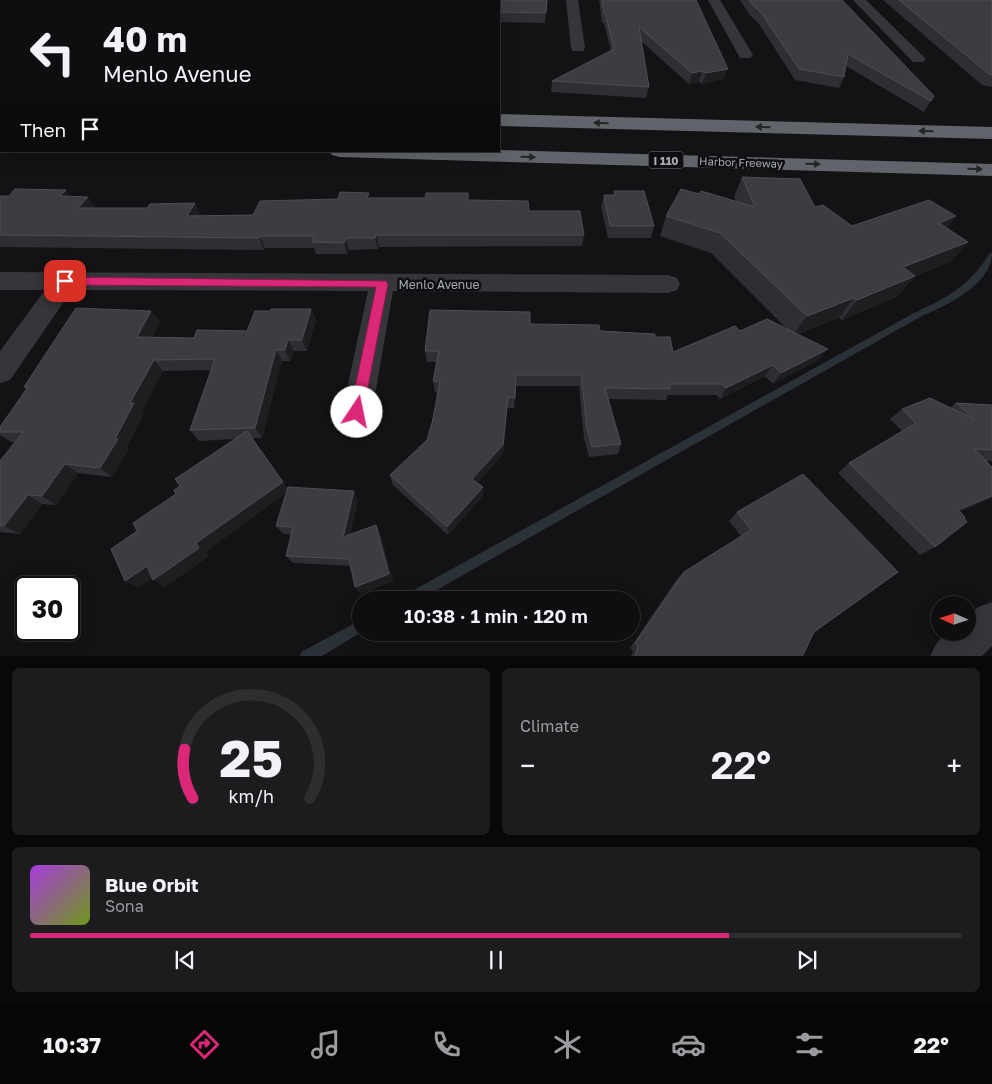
<!DOCTYPE html>
<meta charset="utf-8">
<style>
body{margin:0;font-family:"Golos Text",sans-serif;background:#1c1c1e;color:#f1f3f6;height:100vh;display:flex;flex-direction:column;font-size:19px;white-space:nowrap}
*{box-sizing:border-box;margin:0}
p{font-size:16px;color:#9b9c9f}
.icon{flex:none;width:28px;height:28px;fill:none;stroke:currentColor;stroke-width:2;stroke-linecap:round;stroke-linejoin:round}
.map{position:relative;height:656px;overflow:hidden}
.details{display:flex;flex-direction:column;gap:12px;padding:12px;background:#080809;flex:1}
.details>*{flex:none}
.top-card{position:absolute;left:0px;top:0px;width:500px;height:152px;box-shadow:0 5px 20px #0002,0 0 0 1px #2e2e30;background:#0e0e10;color:#f1f3f6;overflow:hidden}
.needle{width:32px;rotate:273deg}
.fabs{position:absolute;left:931px;top:596px;display:grid;gap:10px}
.fabs a{display:grid;place-items:center;width:45px;height:45px;border-radius:50%;background:#0e0e10;box-shadow:0 5px 20px #0002,0 0 0 1px #2e2e30;font-size:25px}
.speed{position:absolute;left:15px;top:576px;display:flex;gap:10px;font-size:25px;font-weight:700;text-align:center}
.speed>*{display:grid;place-content:center;width:65px;height:65px;border-radius:50%;background:#0e0e10;box-shadow:0 5px 20px #0002,0 0 0 1px #2e2e30;line-height:1}
.speed .limit{border:2px solid #111;border-radius:8px;background:#fff;color:#111}
.pin{position:absolute;display:grid;place-items:center;width:42px;height:42px;color:#fff;margin:-21px;border-radius:10px;box-shadow:0 2px 8px #0006}
.me{position:absolute;width:55px;margin:-28px;rotate:11deg;stroke-linejoin:round;filter:drop-shadow(0 0 4px #0008)}
.turn{display:flex;align-items:center;gap:18px;height:105px;padding:0 20px;font-size:22px}
.turn .icon{width:65px;height:65px;stroke-width:2.5}
.turn b{display:block;font-size:35px;line-height:42px}
.then{display:flex;align-items:center;height:48px;padding:0 20px;background:#0003;gap:10px;font-size:19px}
.big{font-size:38px;font-weight:600;line-height:1.1}
.details .tile{flex:1;display:flex;flex-direction:column;justify-content:center;gap:8px;min-width:0;padding:0 18px;border-radius:8px;background:#1c1c1e}
.details .dial{align-items:center;gap:0}
.dial svg{height:130px;overflow:visible;fill:none;stroke:#2e2e30;stroke-width:7;stroke-linecap:round;text-anchor:middle}
.dial text{fill:#f1f3f6;stroke:none}
.song{display:flex;align-items:center;gap:15px}
.cover{width:60px;height:60px;border-radius:8px;background:linear-gradient(135deg,hsl(280 70% 55%),hsl(80 70% 35%))}
.played{height:5px;border-radius:2px;background:linear-gradient(90deg,#db2777 75%,#2e2e30 75%)}
.keys{display:flex;justify-content:space-around;direction:ltr}
.heat{display:flex;justify-content:space-between;align-items:center;font-size:28px;direction:ltr}
.details .tiles{flex:1;display:grid;gap:12px;grid-template-columns:1fr 1fr}
.tile:last-child{grid-column:span 2}
.trip{position:absolute;left:352px;top:591px;width:288px;height:50px;border-radius:25px;background:#0e0e10;box-shadow:0 5px 20px #0002,0 0 0 1px #2e2e30;font-weight:600;line-height:50px;text-align:center}
.menu{display:flex;height:80px;justify-content:space-around;align-items:center;background:#060606;color:#9b9c9f}
.menu .icon{width:35px;height:35px}
.menu .current{color:#db2777}
.menu b{font-size:22px;color:#f1f3f6}
.map>svg:first-child{display:block}
</style>
<div class="map">
<svg width="992" height="657" viewBox="0 0 992 657">
<rect width="100%" height="100%" fill="#131315"/>
<g fill="none" stroke-linecap="round" stroke-linejoin="round">
<path fill="#2b3237" fill-rule="evenodd" d="M992,253C992,285 945,306 920,317L419,600H401L403,596L914,313C946,298 970,286 989,254Z
M361,620L362,632L320,657H300L301,652Z"/>
<path fill="#353639" fill-rule="evenodd" d="M566,0H578L585,48L583,51H573L571,48Z
M708,0H720L753,55L750,58H740Z
M853,0H866L923,56L926,59L923,62H913Z
M0,272L668,275L677,278L680,284L677,290L668,293L393,291L372,412L367,421L357,425L347,421L342,412L368,291L72,290L10,380L0,383V351L45,290H0Z
M992,602V646L981,657H930C939,635 945,632 968,632V617L978,607Z"/>
<path fill="#61646a" fill-rule="evenodd" d="M0,102H1V112H0Z
M499,114L992,127V139L499,126Z
M0,136H1V148H0Z
M499,150L992,164V176L339,157L332,155L329,151H499Z"/>
</g>
<path fill="#2f2f33" d="M0,0L155,1H156H1V49H0Z
M547,0L545,23L499,22V1Z
M599,0H696L724,79L702,84L699,82L689,84L641,41L649,87L646,98L551,92L552,81L611,51L604,23H602Z
M740,0H842L934,96L924,112L846,66L844,77L839,88L795,80L759,24L749,14Z
M883,0H992V87L982,85Z
M742,177L815,207L852,226L956,216L947,228L968,242L950,262L915,276L898,296L842,320L839,318L797,334L819,360L773,384L765,376L720,399L716,395H668L666,400L608,399L621,444L618,454L589,457L584,438L579,386H516L514,408H507L503,454L477,483L483,487V496L448,535L393,485L390,475L427,440L432,423L438,393L435,392L433,381L437,362H427L425,351L530,324L655,337L673,352L740,331L787,329L711,253L660,236L666,216L699,194L736,201L734,197Z
M614,191L654,226L651,238H608L601,207L604,195H614Z
M468,193V200L529,211L584,235L582,246L379,247L378,249L349,250L347,254H316L314,248H265L264,250L0,247V196H70L96,208L201,215L200,216L253,215L370,198H425Z
M311,309L316,320L307,351H294L290,361H282L262,438H252L288,489L358,500L350,534L376,525L380,533L393,581L360,594L355,587L351,566L293,563L286,556L291,534H283L276,526L286,493L206,551L209,556L165,587L152,578L138,588L125,581L137,531L176,494L180,486L234,439L199,441L190,430L212,370L163,371L142,411L144,414L127,447L129,449L112,477L78,473L56,505L42,504L20,534L0,532V461L15,442H11L0,435V427L26,389L24,387L160,322L152,337L194,338L247,331L270,311Z
M956,403L992,405V461H986L992,467V498L960,512L935,547L920,555L838,473L849,463L902,431L890,419L902,409L950,408Z
M803,474L814,632L802,657H631L633,651L630,648L677,579L684,572L741,536L729,521L737,512Z"/>
<path fill="#1e1e21" d="M728,69L724,79L702,84L706,73Z
M702,71L699,82L689,84L692,73Z
M66,190L74,201L60,196Z
M88,197L96,208H78Z
M195,203L201,215L193,228L187,216Z
M956,216L939,237V223Z
M376,235L379,247L378,249L375,238Z
M260,236L265,248L264,250L259,238Z
M346,238L349,250L347,254L344,243Z
M968,242L950,262L886,287L903,267Z
M915,276L898,296L842,320L857,300Z
M854,298L839,318L793,335L807,316Z
M311,309L316,320L307,351L302,340Z
M151,311L160,322L146,349L137,337Z
M288,340L294,351L290,361L285,350Z
M828,349L819,360L773,384L781,373Z
M276,350L282,361L262,438L255,428Z
M154,360L163,371L142,411L144,414L127,447L129,449L112,477L100,468L115,439L130,403Z
M773,365L765,376L720,399L726,388Z
M508,397L503,454L473,488L472,479Z
M247,431L289,491L206,551L209,556L165,587L153,580L196,543Z
M65,464L78,473L56,505L42,496Z
M483,487V496L448,535L447,527Z
M354,491L358,500L348,545L343,537Z
M28,495L42,504L20,534L4,526Z
M992,496V498L943,519L958,510Z
M376,525L380,533L393,581L360,594L355,587Z
M147,566L159,573L138,588L125,581Z"/>
<path fill="#3c3d41" stroke="#4c4e53" d="M0,0H128L155,1H1V39H0Z
M232,0H399L398,1H231Z
M455,0H547L546,13L499,12V1H454Z
M602,0H696L728,69L706,73L702,71L692,73L639,27L649,87L552,81L614,49L605,13H604Z
M749,0H842L934,96L931,101L848,54L844,77L799,69L762,14L752,4Z
M899,0H992V75L989,74Z
M742,177L800,179L815,207L823,205L852,226L929,200L956,216L939,223L968,242L903,267L915,276L857,300L854,298L807,316L720,233L666,216L681,189L699,194L701,191L755,207Z
M15,189L66,190L60,196L88,197L78,208H147L150,204L195,203L187,216L253,215L260,201L338,199L340,192L369,193L367,198H425L426,193H468V200L528,201L529,211H580L584,235H376L375,238H346L344,243L312,242L314,236H260L259,238L0,235V196H9Z
M614,191H644L654,226H610L604,195H615Z
M76,308L151,311L137,337L194,338L197,330L247,331L255,311H270L271,309H311L302,340H288L285,350H276L255,428L190,430L215,359L154,360L130,403H134L115,439H118L100,468L65,464L42,496L28,495L4,526H0V461L23,432H0V427L28,387H24Z
M430,310L530,312V324L599,325L600,331L655,334V337H670L673,352L735,326L740,331L767,319L828,349L781,373L773,365L726,388L722,384H670V389L605,388L621,444L592,447L587,428L581,375H516L515,398L508,397L503,445L472,479L483,487L447,527L390,475L427,440L432,423L440,382L433,381L439,351H425Z
M930,398L974,419L956,403L992,405V450L974,449L992,467V496L958,510L965,517L964,518L967,522L935,547L849,463L916,423L902,409Z
M247,431L283,482L196,543L199,548L153,580L147,566L125,581L111,549L137,531L133,523L176,494L174,490L180,486L175,479Z
M803,474L898,572L814,632L802,657H635L638,646L635,643L684,572L751,530L737,512Z
M288,487L354,491L343,537L376,525L389,574L355,587L349,559L286,556L293,527L276,526Z"/>
<defs><path id="oneway-solid" d="M-6-.8H1V-3.2L6.5 0L1 3.2V.8H-6Z" transform="scale(1.25)"/></defs>
<g fill="#232426">
<use href="#oneway-solid" transform="translate(601 123) rotate(-178)"/>
<use href="#oneway-solid" transform="translate(763 127) rotate(-178)"/>
<use href="#oneway-solid" transform="translate(926 131) rotate(-178)"/>
<use href="#oneway-solid" transform="translate(528 157) rotate(2)"/>
<use href="#oneway-solid" transform="translate(813 164) rotate(2)"/>
<use href="#oneway-solid" transform="translate(975 169) rotate(2)"/>
</g>
<path fill="#db2777" stroke="#8e194d" d="M65,277L386,281L388,284L363,412L361,416L357,417L352,416L350,412L376,287L65,285L60,281Z"/>
<g text-anchor="middle" dominant-baseline="central" stroke-width="5" stroke-linejoin="round" paint-order="stroke">
<rect fill="#0e0e10" stroke="#787c83" stroke-width="1" x="648.5" y="151.5" width="35" height="17" rx="4"/>
<g font-size="11" font-weight="bold" fill="#a6abb4">
<text x="666" y="160">I 110</text>
</g>
<g font-size="11" fill="#a6abb4" stroke="#0e0e10">
<text transform="translate(741 162) rotate(2)">Harbor Freeway</text>
</g>
<g font-size="12" fill="#a6abb4" stroke="#0e0e10">
<text x="439" y="284">Menlo Avenue</text>
</g>
</g>
</svg>
<div class="fabs">
<a><svg class="needle" viewBox="-14 -14 28 28"><path d="M0-13l5 13h-10z" fill="#e53935"/><path d="M0 13l5-13h-10z" fill="#9b9c9f"/></svg></a>
</div>
<div class="speed"><div class="limit">30</div></div>
<div class="pin" style="left:65px;top:281px;background:#d93025"><svg class="icon" aria-label="arrive" viewBox="0 0 24 24"><path d="M6 21V4h12l-3 4 3 4H6"/></svg></div>
<svg class="me" style="left:357px;top:412px" viewBox="-20 -20 40 40"><circle r="19" fill="#fff"/><path d="M0-13L10 11 0 6-10 11z" fill="#db2777"/></svg>
<div class="trip">10:38 · 1 min · 120 m</div>
<div class="top-card">
<div class="turn"><svg class="icon" aria-label="left" viewBox="0 0 24 24"><path d="M17 20v-9H6M10 6l-5 5 5 5"/></svg><div><b>40 m</b>Menlo Avenue</div></div>
<div class="then">Then<svg class="icon" aria-label="arrive" viewBox="0 0 24 24"><path d="M6 21V4h12l-3 4 3 4H6"/></svg></div>
</div>
</div>
<section class="details">
<div class="tiles">
<div class="tile dial"><svg viewBox="0 0 100 80">
<path d="M14 69A42 42 0 1 1 86 69"/>
<path d="M14 69A42 42 0 0 1 9 39" stroke="#db2777"/>
<text x="50" y="56" font-size="32" font-weight="700">25</text>
<text x="50" y="72" font-size="11">km/h</text>
</svg></div>
<div class="tile"><p>Climate</p>
<div class="heat"><a>−</a><b class="big">22°</b><a>+</a></div>
</div>
<div class="tile">
<div class="song"><i class="cover"></i><div><b>Blue Orbit</b><p>Sona</p></div></div>
<div class="played"></div>
<div class="keys"><svg class="icon" aria-label="previous" viewBox="0 0 24 24"><path d="M18 5L8 12l10 7zM5 5v14"/></svg><svg class="icon" aria-label="pause" viewBox="0 0 24 24"><path d="M8 5v14M16 5v14"/></svg><svg class="icon" aria-label="next" viewBox="0 0 24 24"><path d="M6 5l10 7-10 7zM19 5v14"/></svg></div>
</div>
</div>
</section>
<nav class="menu">
<b>10:37</b>
<svg class="icon current" aria-label="directions" viewBox="0 0 24 24"><path d="M12 3l9 9-9 9-9-9zM9 14v-3h6M13 9l2 2-2 2"/></svg>
<svg class="icon" aria-label="music" viewBox="0 0 24 24"><path d="M9 18V5l10-2v13"/><circle cx="6" cy="18" r="3"/><circle cx="16" cy="16" r="3"/></svg>
<svg class="icon" aria-label="phone" viewBox="0 0 24 24"><path d="M5 4h4l2 5-3 2q2 4 5 5l2-3 5 2v4C11 20 4 13 5 4z"/></svg>
<svg class="icon" aria-label="climate" viewBox="0 0 24 24"><path d="M12 3v18M4 7l16 10M4 17L20 7"/></svg>
<svg class="icon" aria-label="car" viewBox="0 0 24 24"><path d="M5 17H2v-5l4-1 3-4h7l3 4 3 1v5h-3M9 17h6M6 11h13"/><circle cx="7" cy="17" r="2"/><circle cx="17" cy="17" r="2"/></svg>
<svg class="icon" aria-label="filters" viewBox="0 0 24 24"><path d="M4 7h16M4 17h16"/><circle cx="9" cy="7" r="2"/><circle cx="15" cy="17" r="2"/></svg>
<b>22°</b>
</nav>
